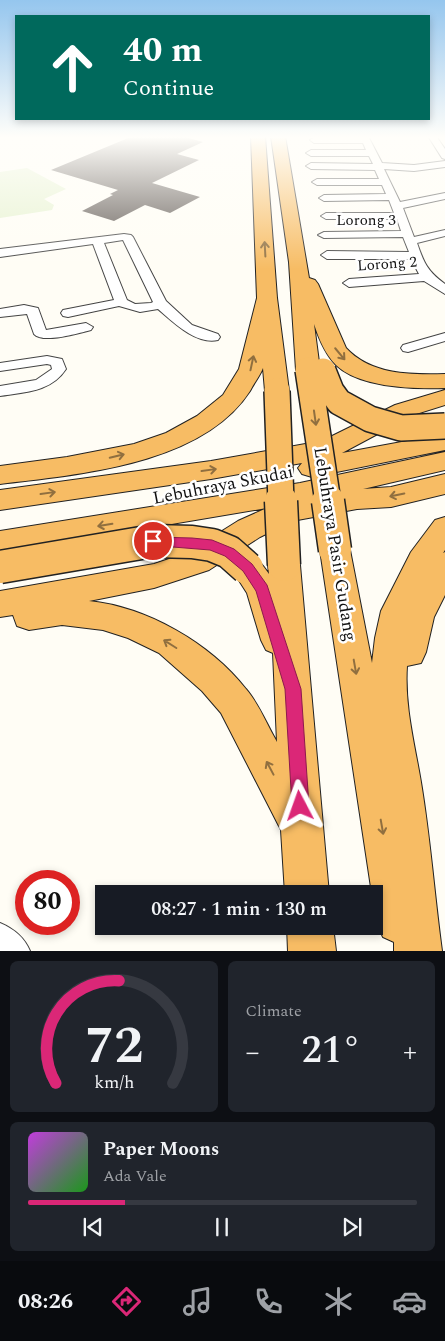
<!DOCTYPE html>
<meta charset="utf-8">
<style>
body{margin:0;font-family:Spectral,serif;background:#20242c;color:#f1f3f6;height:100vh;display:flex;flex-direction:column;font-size:19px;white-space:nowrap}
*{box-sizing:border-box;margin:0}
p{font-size:16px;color:#9ea1a6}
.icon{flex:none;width:28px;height:28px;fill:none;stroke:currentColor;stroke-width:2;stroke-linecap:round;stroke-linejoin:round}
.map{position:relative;height:951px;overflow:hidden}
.panel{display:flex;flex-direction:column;gap:10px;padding:10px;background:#0d0f14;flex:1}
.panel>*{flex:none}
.hud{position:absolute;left:15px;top:15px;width:415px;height:105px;border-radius:0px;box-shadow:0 2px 8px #0003;background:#00695c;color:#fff;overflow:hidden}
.speed{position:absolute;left:15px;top:870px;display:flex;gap:10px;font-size:25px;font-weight:700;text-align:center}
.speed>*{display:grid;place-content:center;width:65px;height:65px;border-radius:50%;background:#171b24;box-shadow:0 2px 8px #0003;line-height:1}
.speed .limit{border:8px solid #d22;background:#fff;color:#111}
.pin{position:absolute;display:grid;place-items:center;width:42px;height:42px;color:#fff;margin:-21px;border:2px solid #fff;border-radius:50%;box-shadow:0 1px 5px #0007}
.me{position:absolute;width:55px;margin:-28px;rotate:356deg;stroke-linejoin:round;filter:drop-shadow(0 0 4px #0008)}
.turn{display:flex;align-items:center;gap:18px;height:105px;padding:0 25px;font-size:22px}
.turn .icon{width:65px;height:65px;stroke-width:2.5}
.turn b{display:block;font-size:35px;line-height:42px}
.big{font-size:38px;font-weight:600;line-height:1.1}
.panel .widget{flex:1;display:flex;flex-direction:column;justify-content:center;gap:8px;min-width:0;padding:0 18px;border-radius:8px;background:#20242c}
.panel .dial{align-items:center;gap:0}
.dial svg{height:130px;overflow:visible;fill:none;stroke:#363941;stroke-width:7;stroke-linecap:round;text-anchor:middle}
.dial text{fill:#f1f3f6;stroke:none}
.song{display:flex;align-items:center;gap:15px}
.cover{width:60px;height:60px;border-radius:8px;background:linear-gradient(135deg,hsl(290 70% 55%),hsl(120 70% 35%))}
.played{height:5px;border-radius:2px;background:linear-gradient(90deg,#db2777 25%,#363941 25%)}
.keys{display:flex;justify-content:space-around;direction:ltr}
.heat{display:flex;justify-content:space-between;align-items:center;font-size:28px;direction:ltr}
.panel .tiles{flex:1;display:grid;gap:10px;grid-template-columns:1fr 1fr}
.widget:last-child{grid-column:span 2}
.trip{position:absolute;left:95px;top:885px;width:288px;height:50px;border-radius:0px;background:#171b24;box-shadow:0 2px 8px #0003;font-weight:600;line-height:50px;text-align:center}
.dock{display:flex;height:80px;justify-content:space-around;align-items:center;background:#090b0e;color:#9ea1a6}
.dock .icon{width:35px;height:35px}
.dock .selected{color:#db2777}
.dock b{font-size:22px;color:#f1f3f6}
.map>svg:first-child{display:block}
</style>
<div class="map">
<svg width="445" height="951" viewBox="0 0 445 951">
<rect width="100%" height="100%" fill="#fffdf5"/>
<path fill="#e6f2cf" d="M27,168L66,189L44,199L54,205L52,210L0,218V172Z"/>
<path fill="#5a524d" d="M133,136H181L203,142L177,154L199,160L152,183L200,197L170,213L145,205L114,221L82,211L113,195L110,194L118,190L51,170Z"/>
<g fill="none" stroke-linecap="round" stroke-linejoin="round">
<defs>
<path id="minor" d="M360,136H368L382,163L414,165L445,161V167L414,171L384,169L400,202L445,193V199L403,208L414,237L445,230V236L417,243C424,263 427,271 445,284V294L424,281L349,287L343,283L349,279L419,274L411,259H327L321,255L327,251L409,252L403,237L324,238L318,235L324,232L401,231L397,219H326L321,216L326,213H394L389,200L324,201L319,198L324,195L386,194L382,185H317L312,182L317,179H379L375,170L311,169L306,166L311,163L373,164L369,156H311L306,153L311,150H366L363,143H314L310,140L314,137H360Z
M428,136H436L445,149V159L442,158Z
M124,234L131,235L133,237L166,301L192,325L218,334L220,337L218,340C196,345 173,322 158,309L140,312L119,306L68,317L63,316L61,313L63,310L114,300L93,244L0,257V249ZM123,240L153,302L151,303L135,304L127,300L104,243Z
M24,305L38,308L46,330L86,323L93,327L91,330C79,333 43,344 34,334L27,314L0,317V309Z
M445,333V341L408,352L403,351L401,348L403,345Z
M47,356L62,359L66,369C51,392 25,392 0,396V386L36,380L52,369L51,365L47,364L0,371V363Z
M0,923C14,929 24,937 30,951H0Z"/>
<path id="trunk" d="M251,136H265L277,298L289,391L285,396L277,398L269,396L265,391L263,368C260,376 254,383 250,391C202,465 80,474 0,484V466L67,457L134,444L166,433L197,416L223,395L239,369L257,298Z
M271,136H285L309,278L315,280L318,284L346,348C371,375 411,375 445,374V388C414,389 360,388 336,365C325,354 319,339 314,324L320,370L316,375L308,377L300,375L296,370L289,262Z
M445,390V405L413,415L342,453L445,434V450L312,477L302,474L298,468L302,463L211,479L0,510V490L211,461L322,441L395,405Z
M445,452V470L363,489L391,487L445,474V494L391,507L357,509L292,521L260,537L209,570L154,588L89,601C147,607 210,643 246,689C259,704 267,725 277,742L273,653L266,650L261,640L247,593L231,568L236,559C255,553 258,559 269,574L268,565L273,556L284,553L295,556L300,565L329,894H285L281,830L221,713L202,691L159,653L128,638L103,630L62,625L29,630L17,626L13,615L0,617V591L154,564L187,553L238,521L267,508L0,553V531L300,483Z
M445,517V550L443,553L445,552V595L434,617L426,652L421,663L407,666C404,710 417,752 423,795C431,847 435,899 442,951H394V942L383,937L376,921L374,894H372L320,550L324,542L335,538L346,542L350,550L372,663L375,638L381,611L411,552L435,520Z
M287,926H333L336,951H288Z"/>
</defs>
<use href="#minor" stroke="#444" stroke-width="2"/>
<use href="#trunk" stroke="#222" stroke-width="2"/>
<use href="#minor" fill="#fff" fill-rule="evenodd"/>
<use href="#trunk" fill="#f7bc64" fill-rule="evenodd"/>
<defs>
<path id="trunk-bridge-far1" d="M308,370L328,502
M323,371L331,391L339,402L370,419L401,428L445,426
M277,391L281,502"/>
<path id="trunk-bridge" d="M281,501L284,565
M328,501L335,550
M0,567L153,541L192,542L212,545L229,552L247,568"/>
</defs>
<use href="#trunk-bridge-far1" stroke="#222" stroke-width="28" stroke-linecap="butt"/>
<use href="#trunk-bridge" stroke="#222" stroke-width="35" stroke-linecap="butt"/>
<use href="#trunk-bridge-far1" stroke="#f7bc64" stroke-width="25"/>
<use href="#trunk-bridge" stroke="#f7bc64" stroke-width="32"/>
</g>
<defs><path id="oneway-shaft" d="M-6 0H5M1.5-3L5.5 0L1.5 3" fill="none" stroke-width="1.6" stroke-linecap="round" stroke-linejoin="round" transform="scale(1.25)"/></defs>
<g stroke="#906f3f">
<use href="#oneway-shaft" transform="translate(265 249) rotate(-93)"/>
<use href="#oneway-shaft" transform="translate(340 354) rotate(50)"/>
<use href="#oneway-shaft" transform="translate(252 363) rotate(-78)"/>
<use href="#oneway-shaft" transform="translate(315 418) rotate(82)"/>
<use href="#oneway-shaft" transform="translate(117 456) rotate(-14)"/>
<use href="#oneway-shaft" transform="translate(209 470) rotate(-8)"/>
<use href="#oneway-shaft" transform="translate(48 493) rotate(-8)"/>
<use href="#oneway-shaft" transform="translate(397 495) rotate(168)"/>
<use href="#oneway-shaft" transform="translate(105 525) rotate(171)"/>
<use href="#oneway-shaft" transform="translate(170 644) rotate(-148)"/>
<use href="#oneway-shaft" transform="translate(355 667) rotate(80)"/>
<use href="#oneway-shaft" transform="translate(270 768) rotate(-118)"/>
<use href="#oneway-shaft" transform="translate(382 827) rotate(80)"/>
</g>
<linearGradient id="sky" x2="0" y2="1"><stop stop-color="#95c6ee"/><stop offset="0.51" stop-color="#fffefa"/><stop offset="1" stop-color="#fffefa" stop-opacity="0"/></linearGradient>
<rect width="445" height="269" fill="url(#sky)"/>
<path fill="#db2777" stroke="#8e194d" d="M153,537L192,538L212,540L234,549L252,564L267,585L301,689L309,806L306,813L300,815L294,813L292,806L285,689L256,591L243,571L225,556L210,550L148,545L147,541L148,538Z"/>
<g text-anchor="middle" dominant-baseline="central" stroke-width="5" stroke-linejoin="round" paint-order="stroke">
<g font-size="15" fill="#111" stroke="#fff">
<text x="366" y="220">Lorong 3</text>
<text transform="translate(387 264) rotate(-4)">Lorong 2</text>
</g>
<g font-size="18" fill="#111" stroke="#fff">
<text transform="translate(223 485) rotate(-11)">Lebuhraya Skudai</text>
<text transform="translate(335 544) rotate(81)">Lebuhraya Pasir Gudang</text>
</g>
</g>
</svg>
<div class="speed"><div class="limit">80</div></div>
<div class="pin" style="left:153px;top:541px;background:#d93025"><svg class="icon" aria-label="arrive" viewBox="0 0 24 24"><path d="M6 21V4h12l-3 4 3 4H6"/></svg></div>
<svg class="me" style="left:300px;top:806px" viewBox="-20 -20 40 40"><path d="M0-17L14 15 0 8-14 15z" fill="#db2777" stroke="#fff" stroke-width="4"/></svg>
<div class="trip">08:27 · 1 min · 130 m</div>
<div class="hud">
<div class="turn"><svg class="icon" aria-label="ahead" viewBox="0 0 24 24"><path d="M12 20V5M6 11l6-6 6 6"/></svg><div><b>40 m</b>Continue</div></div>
</div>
</div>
<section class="panel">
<div class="tiles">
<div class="widget dial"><svg viewBox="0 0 100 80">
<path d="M14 69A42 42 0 1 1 86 69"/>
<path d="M14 69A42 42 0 0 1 53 6" stroke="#db2777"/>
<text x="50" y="56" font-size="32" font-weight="700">72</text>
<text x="50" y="72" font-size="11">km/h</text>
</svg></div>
<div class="widget"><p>Climate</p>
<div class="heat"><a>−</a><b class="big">21°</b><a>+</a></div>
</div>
<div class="widget">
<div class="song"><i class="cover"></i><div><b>Paper Moons</b><p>Ada Vale</p></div></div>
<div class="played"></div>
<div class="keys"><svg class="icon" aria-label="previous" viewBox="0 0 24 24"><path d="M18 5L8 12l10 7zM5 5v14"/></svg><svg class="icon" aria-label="pause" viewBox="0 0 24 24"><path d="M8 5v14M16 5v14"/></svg><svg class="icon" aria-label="next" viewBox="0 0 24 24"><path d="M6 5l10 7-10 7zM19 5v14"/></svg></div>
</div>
</div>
</section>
<nav class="dock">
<b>08:26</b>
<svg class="icon selected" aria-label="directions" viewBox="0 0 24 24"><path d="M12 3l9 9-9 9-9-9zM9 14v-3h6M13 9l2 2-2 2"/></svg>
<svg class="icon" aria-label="music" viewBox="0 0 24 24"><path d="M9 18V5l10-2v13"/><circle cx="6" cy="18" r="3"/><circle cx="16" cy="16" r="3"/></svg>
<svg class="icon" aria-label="phone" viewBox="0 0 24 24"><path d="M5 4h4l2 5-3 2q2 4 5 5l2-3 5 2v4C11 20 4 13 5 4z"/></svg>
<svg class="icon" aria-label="climate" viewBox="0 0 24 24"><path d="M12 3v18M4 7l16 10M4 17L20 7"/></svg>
<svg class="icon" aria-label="car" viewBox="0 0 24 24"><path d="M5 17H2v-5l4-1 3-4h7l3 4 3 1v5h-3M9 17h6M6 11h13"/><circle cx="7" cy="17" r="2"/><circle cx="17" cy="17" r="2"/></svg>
</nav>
